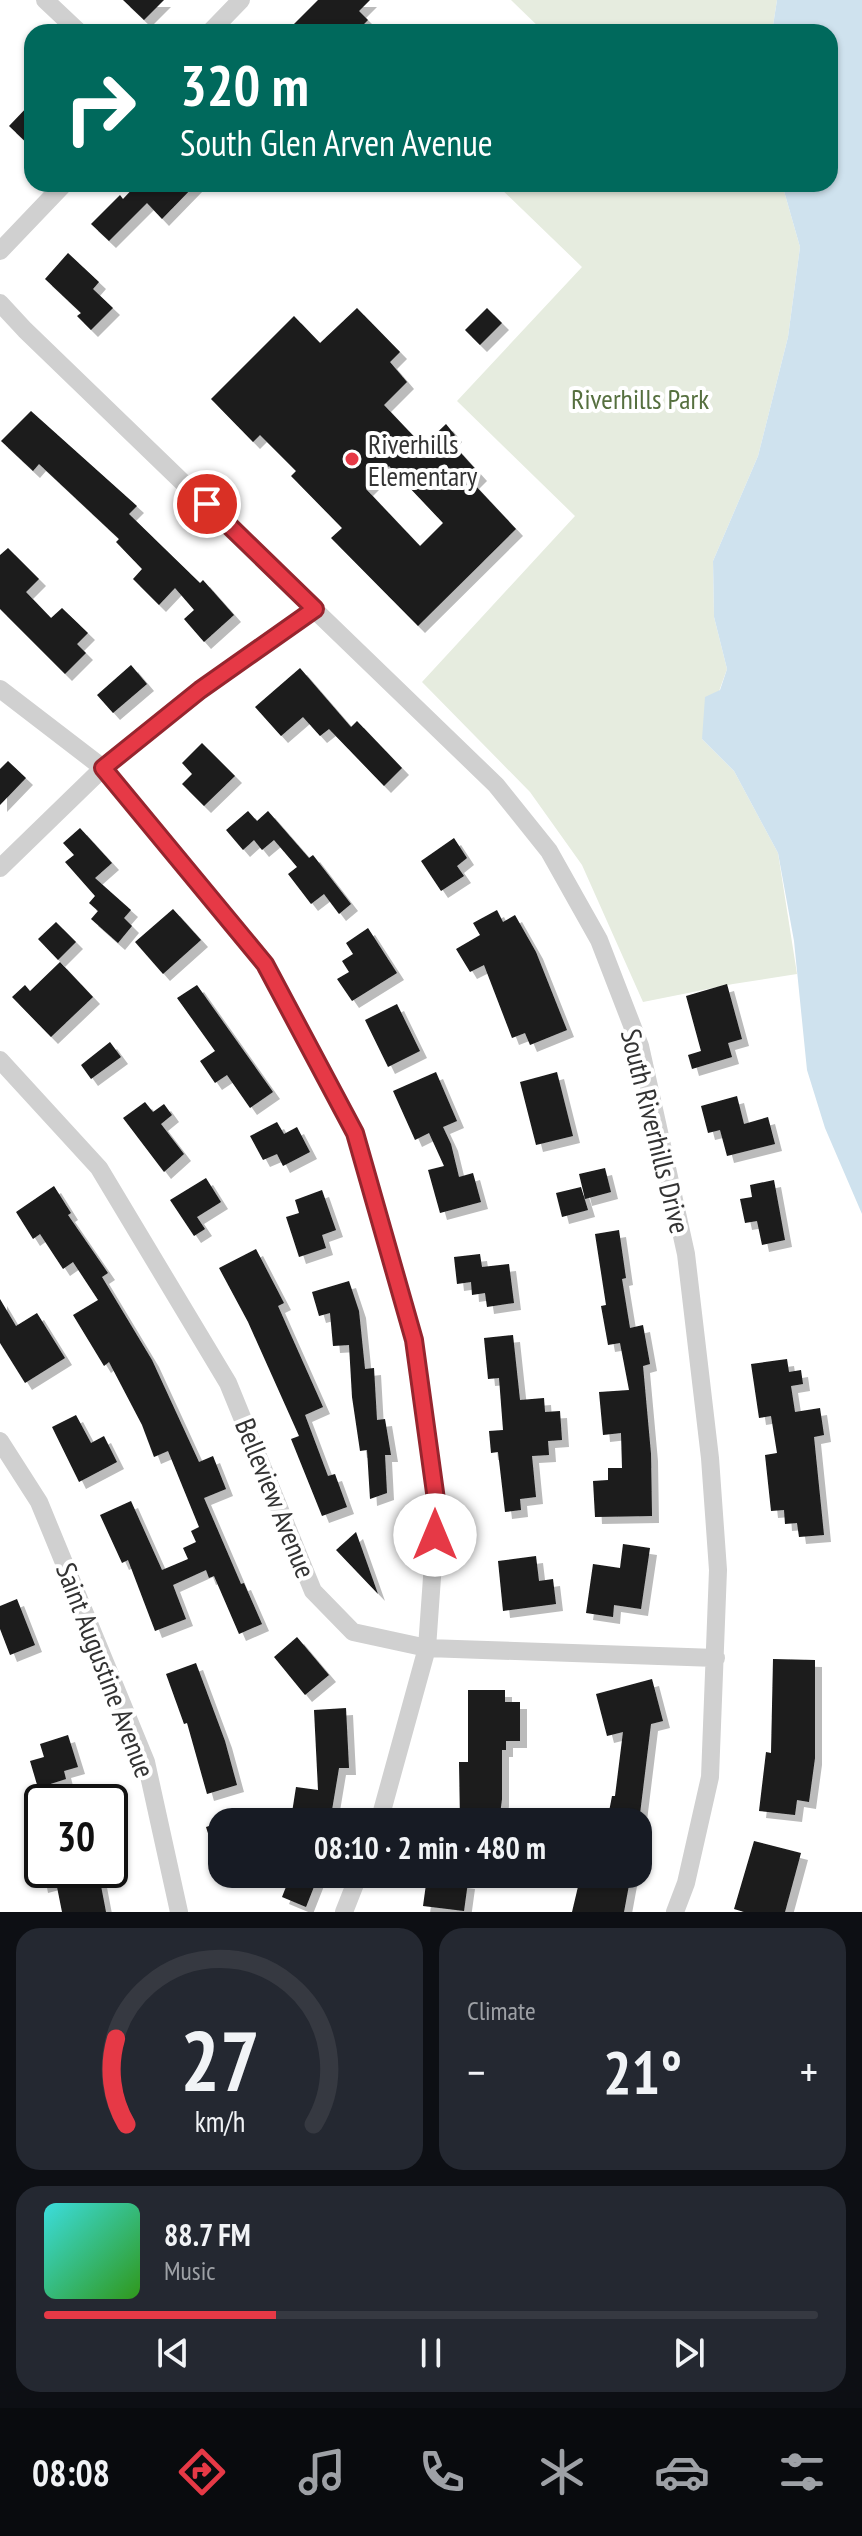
<!DOCTYPE html>
<meta charset="utf-8">
<style>
body{margin:0;font-family:"PT Sans Narrow",sans-serif;background:#242831;color:#f1f3f6;height:100vh;display:flex;flex-direction:column;font-size:30px;white-space:nowrap}
*{box-sizing:border-box;margin:0}
p{font-size:26px;color:#9ea1a6}
.icon{flex:none;width:44px;height:44px;fill:none;stroke:currentColor;stroke-width:2;stroke-linecap:round;stroke-linejoin:round}
.map{position:relative;height:1912px;overflow:hidden}
.sheet{display:flex;flex-direction:column;gap:16px;padding:16px;background:#0d0f14;flex:1}
.sheet>*{flex:none}
.guide{position:absolute;left:24px;top:24px;width:814px;height:168px;border-radius:24px;box-shadow:0 2px 6px #0004;background:#00695c;color:#fff;overflow:hidden}
.speed{position:absolute;left:24px;top:1784px;display:flex;gap:16px;font-size:40px;font-weight:700;text-align:center}
.speed>*{display:grid;place-content:center;width:104px;height:104px;border-radius:50%;background:#171b24;box-shadow:0 2px 6px #0004;line-height:1}
.speed .limit{border:4px solid #111;border-radius:12px;background:#fff;color:#111}
.pin{position:absolute;display:grid;place-items:center;width:68px;height:68px;color:#fff;margin:-34px;border:4px solid #fff;border-radius:50%;box-shadow:0 2px 8px #0007}
.me{position:absolute;width:88px;margin:-44px;rotate:0deg;stroke-linejoin:round;filter:drop-shadow(0 0 6px #0008)}
.turn{display:flex;align-items:center;gap:28px;height:168px;padding:0 24px;font-size:36px}
.turn .icon{width:104px;height:104px;stroke-width:2.5}
.turn b{display:block;font-size:56px;line-height:68px}
.big{font-size:60px;font-weight:800;line-height:1.1}
.sheet .tile{flex:1;display:flex;flex-direction:column;justify-content:center;gap:12px;min-width:0;padding:0 28px;border-radius:24px;background:#242831}
.sheet .dial{align-items:center;gap:0}
.dial svg{height:208px;overflow:visible;fill:none;stroke:#363941;stroke-width:7;stroke-linecap:round;text-anchor:middle}
.dial text{fill:#f1f3f6;stroke:none}
.song{display:flex;align-items:center;gap:24px}
.cover{width:96px;height:96px;border-radius:12px;background:linear-gradient(135deg,hsl(180 70% 55%),hsl(110 70% 35%))}
.played{height:8px;border-radius:4px;background:linear-gradient(90deg,#e63946 30%,#363941 30%)}
.keys{display:flex;justify-content:space-around;direction:ltr}
.heat{display:flex;justify-content:space-between;align-items:center;font-size:44px;direction:ltr}
.sheet .tiles{flex:1;display:grid;gap:16px;grid-template-columns:1fr 1fr}
.tile:last-child{grid-column:span 2}
.trip{position:absolute;left:208px;top:1808px;width:444px;height:80px;border-radius:24px;background:#171b24;box-shadow:0 2px 6px #0004;font-weight:800;line-height:80px;text-align:center}
.menu{display:flex;height:128px;justify-content:space-around;align-items:center;background:#090b0e;color:#9ea1a6}
.menu .icon{width:56px;height:56px}
.menu .active{color:#e63946}
.menu b{font-size:36px;color:#f1f3f6}
.map>svg:first-child{display:block}
</style>
<div class="map">
<svg width="862" height="1912" viewBox="0 0 862 1912">
<defs>
<filter id="shadow"><feDropShadow dx="7" dy="7" stdDeviation="0" flood-color="#0004"/></filter>
</defs>
<rect width="100%" height="100%" fill="#fff"/>
<path fill="#e6ecdf" d="M511,0H777L772,32H544Z
M496,184H782L800,247L788,337L758,456L713,561L714,617L727,669L702,739L734,771L778,853L797,974L733,984L643,1002L582,865L530,792L422,682L575,516L457,401L582,267Z"/>
<path fill="#cfe2ee" d="M777,0H862V1214L825,1128L807,1070L794,941L778,853L734,771L702,739L705,697L720,690L727,669L714,617L713,561L758,456L788,337L800,247L782,184H830V32H772Z"/>
<path fill="#1a1a1a" fill-rule="evenodd" filter="url(#shadow)" d="M123,0H164L144,20Z
M318,0H370L359,11L368,20L356,32H286Z
M32,102V148L9,126Z
M137,184H196L162,219L147,203L109,241L91,224L120,195L123,199Z
M68,253L99,282L93,289L113,308L91,330L77,316L81,313L45,279Z
M357,308L400,352L390,362L407,382L384,405L423,446L446,424L455,435L450,441L480,474L472,482L516,529L418,626L331,538L342,528L291,476L296,471L260,435L253,442L211,399L294,316L320,343ZM389,466L443,523L420,546L366,489Z
M487,308L502,323L480,345L465,330Z
M31,411L137,506L129,514L200,583L203,580L234,615L204,642L184,619L194,610L175,588L159,605L133,579L142,569L116,542L119,539L39,464L33,471L1,441Z
M8,548L39,579L26,592L51,618L62,608L88,633L77,644L86,653L65,674L0,609V555Z
M131,665L147,684L113,713L97,695Z
M300,668L351,727L357,721L402,768L384,786L329,729L320,736L303,717L281,736L255,707Z
M202,743L235,776L204,806L182,784L192,774L182,763Z
M8,761L26,778L0,805V769Z
M248,811L257,821L268,811L309,858L313,855L351,904L339,914L324,894L311,904L288,874L297,867L274,840L262,850L254,840L243,850L226,830Z
M80,828L112,863L95,878L131,910L124,918L132,926L118,943L91,919L98,911L89,903L95,896L65,862L74,855L63,843Z
M454,838L467,858L457,866L464,876L441,891L421,861Z
M173,909L201,940L163,974L135,942Z
M497,910L503,922L515,915L536,952L567,1030L530,1045L525,1033L512,1038L484,965L470,972L456,949L480,935L473,923Z
M56,922L76,942L58,960L38,939Z
M368,928L397,973L352,1001L337,979L349,972L342,961L353,954L346,943Z
M60,962L93,997L51,1037L12,997L25,985L30,991Z
M727,984L742,1039L728,1043L732,1057L692,1069L688,1055L701,1051L686,996Z
M197,985L273,1092L250,1108L227,1075L215,1083L200,1061L215,1051L177,998Z
M397,1004L420,1051L388,1067L365,1020Z
M110,1042L121,1057L91,1079L81,1065Z
M436,1072L457,1121L443,1127L451,1144L459,1177L473,1173L481,1202L440,1213L428,1170L444,1166L429,1133L415,1140L393,1091Z
M557,1072L573,1136L536,1145L520,1082Z
M737,1096L744,1124L768,1117L775,1144L727,1156L720,1130L708,1133L701,1106Z
M145,1102L153,1112L164,1104L172,1115L161,1124L184,1154L164,1172L123,1118Z
M277,1122L284,1134L297,1127L310,1152L283,1166L277,1154L263,1160L250,1136Z
M605,1168L611,1192L585,1199L579,1174Z
M206,1178L221,1202L197,1217L205,1229L194,1236L170,1200Z
M774,1180L785,1240L762,1245L757,1221L745,1223L740,1199L752,1197L750,1185Z
M54,1186L71,1213L68,1215L108,1273L102,1277L152,1360L199,1462L213,1456L226,1489L204,1498L241,1584L244,1583L262,1624L239,1634L214,1576L209,1578L206,1570L173,1585L186,1619L155,1631L128,1560L122,1563L100,1515L131,1501L162,1570L188,1559L183,1548L196,1542L191,1531L199,1527L168,1451L154,1457L142,1425L109,1362L104,1366L73,1315L98,1300L73,1262L63,1269L40,1234L33,1239L16,1212Z
M581,1187L588,1210L562,1217L556,1193Z
M322,1190L336,1230L322,1235L326,1248L299,1257L286,1217L299,1213L295,1200Z
M619,1230L626,1278L622,1279L630,1328L643,1325L650,1364L643,1366L651,1454L652,1516L595,1517L593,1481L608,1480V1468H622L621,1433L603,1435L599,1392L629,1390L620,1343L608,1345L601,1306L606,1305L595,1234Z
M256,1249L284,1303L278,1306L323,1407L305,1415L328,1476L335,1474L347,1507L322,1516L291,1439L299,1436L248,1322L219,1268Z
M480,1254L482,1267L509,1264L514,1303L487,1307L485,1293L472,1295L471,1282L457,1284L454,1257Z
M349,1281L359,1311L365,1369L374,1368L377,1420L385,1419L391,1455H385L387,1493L370,1499L367,1450L360,1451L352,1397L349,1345L333,1346L330,1313L319,1316L312,1292Z
M0,1299L16,1326L37,1313L65,1358L25,1383L0,1343Z
M513,1335L520,1400L544,1398L545,1412L560,1411L562,1440L548,1441L549,1455L532,1456L536,1497L520,1499L521,1510L505,1512L498,1452L491,1453L489,1431L503,1430L499,1378L488,1379L484,1338Z
M787,1359L789,1372L801,1370L803,1384L791,1386L795,1412L820,1408L824,1435L814,1437L824,1535L799,1537L797,1523L785,1524L784,1510L771,1511L765,1455L777,1453L771,1416L759,1418L751,1364Z
M76,1415L91,1443L104,1436L117,1462L79,1482L52,1427Z
M356,1532L378,1594L336,1550Z
M623,1544L650,1548L641,1609L614,1605L613,1617L586,1613L593,1564L620,1568Z
M536,1556L539,1581L553,1579L556,1604L503,1611L498,1561Z
M17,1599L35,1645L10,1655L0,1629V1606Z
M297,1637L329,1675L305,1695L274,1657Z
M773,1659L815,1660V1758L809,1802L797,1800L795,1815L759,1811L766,1752L771,1753Z
M196,1663L225,1741L237,1785L207,1794L187,1723L184,1724L166,1674Z
M652,1679L663,1721L651,1724L639,1822H607L612,1796H615L623,1732L607,1736L596,1694Z
M468,1690H505V1702H520V1741H506V1750H502V1799L499,1822H460L459,1762H468Z
M346,1708L349,1768H339L330,1822L291,1819L296,1787L318,1790L314,1710Z
M68,1735L78,1767L64,1771L66,1779L38,1788L30,1761L44,1757L40,1744Z
M222,1822V1867L219,1868L206,1827Z
M754,1841L801,1853L785,1912H744L734,1909Z
M38,1870H98L106,1912H62L56,1882L41,1886Z
M291,1874H319L306,1907L282,1897Z
M581,1874H631L624,1912H572Z
M427,1877L468,1882L464,1911L423,1906Z"/>
<g fill="none" stroke-linecap="round" stroke-linejoin="round">
<path stroke="#d0d0d0" stroke-width="18" d="M45,0L79,32
M210,32L241,0
M0,251L64,184
M0,303L25,330L496,785L549,851L599,940L640,1046L686,1254L710,1458L718,1570L710,1777L686,1883L675,1912
M0,689L103,768L265,964L355,1133L414,1340L437,1507L427,1648L379,1822
M0,868L103,768L200,690L315,609
M0,1060L99,1168L228,1383L313,1591L353,1632L427,1648L716,1658
M0,1441L39,1502L146,1762L179,1912
M344,1912L359,1874"/>
</g>
<g fill="none" stroke-linecap="round" stroke-linejoin="round">
<defs>
<path id="route" d="M207,504L315,609L200,690L103,768L265,964L355,1133L414,1340L437,1507L435,1535"/>
</defs>
<use href="#route" stroke="#96252e" stroke-width="20"/>
<use href="#route" stroke="#e63946" stroke-width="14"/>
</g>
<circle fill="#e63946" stroke="#fff" stroke-width="3" cx="352" cy="459" r="8"/>
<g text-anchor="middle" dominant-baseline="central" stroke-width="8" stroke-linejoin="round" paint-order="stroke">
<g font-size="28" fill="#56703f" stroke="#fff">
<text x="640" y="398">Riverhills Park</text>
</g>
<g font-size="28" fill="#333" stroke="#fff" text-anchor="start">
<text x="368" y="443">Riverhills<tspan x="368" dy="32">Elementary</tspan></text>
</g>
<g font-size="28" fill="#333" stroke="#fff">
<text transform="translate(656 1131) rotate(76)">South Riverhills Drive</text>
<text transform="translate(276 1498) rotate(68)">Belleview Avenue</text>
<text transform="translate(106 1670) rotate(69)">Saint Augustine Avenue</text>
</g>
</g>
</svg>
<div class="speed"><div class="limit">30</div></div>
<div class="pin" style="left:207px;top:504px;background:#d93025"><svg class="icon" aria-label="arrive" viewBox="0 0 24 24"><path d="M6 21V4h12l-3 4 3 4H6"/></svg></div>
<svg class="me" style="left:435px;top:1535px" viewBox="-20 -20 40 40"><circle r="19" fill="#fff"/><path d="M0-13L10 11 0 6-10 11z" fill="#e63946"/></svg>
<div class="trip">08:10 · 2 min · 480 m</div>
<div class="guide">
<div class="turn"><svg class="icon" aria-label="right" viewBox="0 0 24 24"><path d="M7 20v-9h11M14 6l5 5-5 5"/></svg><div><b>320 m</b>South Glen Arven Avenue</div></div>
</div>
</div>
<section class="sheet">
<div class="tiles">
<div class="tile dial"><svg viewBox="0 0 100 80">
<path d="M14 69A42 42 0 1 1 86 69"/>
<path d="M14 69A42 42 0 0 1 10 36" stroke="#e63946"/>
<text x="50" y="56" font-size="32" font-weight="700">27</text>
<text x="50" y="72" font-size="11">km/h</text>
</svg></div>
<div class="tile"><p>Climate</p>
<div class="heat"><a>−</a><b class="big">21°</b><a>+</a></div>
</div>
<div class="tile">
<div class="song"><i class="cover"></i><div><b>88.7 FM</b><p>Music</p></div></div>
<div class="played"></div>
<div class="keys"><svg class="icon" aria-label="previous" viewBox="0 0 24 24"><path d="M18 5L8 12l10 7zM5 5v14"/></svg><svg class="icon" aria-label="pause" viewBox="0 0 24 24"><path d="M8 5v14M16 5v14"/></svg><svg class="icon" aria-label="next" viewBox="0 0 24 24"><path d="M6 5l10 7-10 7zM19 5v14"/></svg></div>
</div>
</div>
</section>
<nav class="menu">
<b>08:08</b>
<svg class="icon active" aria-label="directions" viewBox="0 0 24 24"><path d="M12 3l9 9-9 9-9-9zM9 14v-3h6M13 9l2 2-2 2"/></svg>
<svg class="icon" aria-label="music" viewBox="0 0 24 24"><path d="M9 18V5l10-2v13"/><circle cx="6" cy="18" r="3"/><circle cx="16" cy="16" r="3"/></svg>
<svg class="icon" aria-label="phone" viewBox="0 0 24 24"><path d="M5 4h4l2 5-3 2q2 4 5 5l2-3 5 2v4C11 20 4 13 5 4z"/></svg>
<svg class="icon" aria-label="climate" viewBox="0 0 24 24"><path d="M12 3v18M4 7l16 10M4 17L20 7"/></svg>
<svg class="icon" aria-label="car" viewBox="0 0 24 24"><path d="M5 17H2v-5l4-1 3-4h7l3 4 3 1v5h-3M9 17h6M6 11h13"/><circle cx="7" cy="17" r="2"/><circle cx="17" cy="17" r="2"/></svg>
<svg class="icon" aria-label="filters" viewBox="0 0 24 24"><path d="M4 7h16M4 17h16"/><circle cx="9" cy="7" r="2"/><circle cx="15" cy="17" r="2"/></svg>
</nav>
